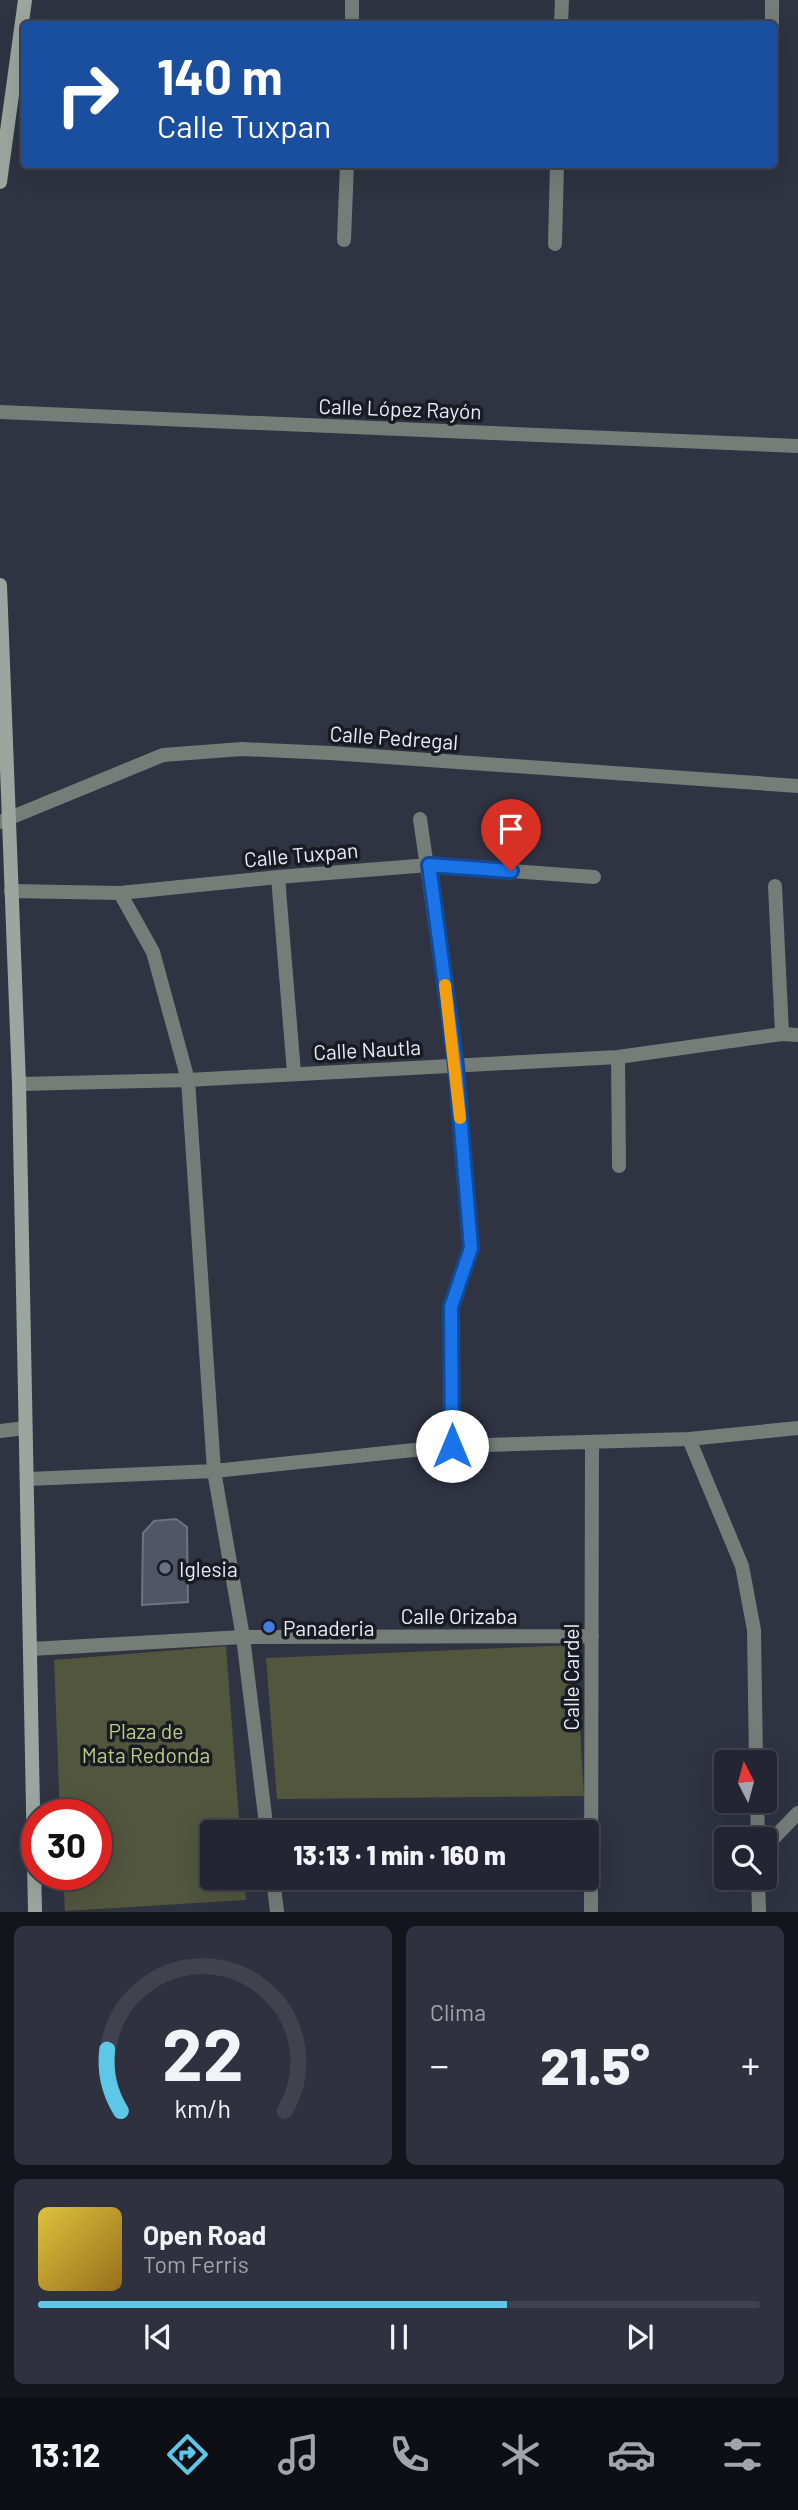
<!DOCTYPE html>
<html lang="es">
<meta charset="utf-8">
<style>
body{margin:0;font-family:Barlow,sans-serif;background:#2f323e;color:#f1f3f6;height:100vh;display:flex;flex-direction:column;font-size:26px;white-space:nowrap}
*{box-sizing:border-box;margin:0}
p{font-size:23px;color:#a3a5ac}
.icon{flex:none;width:38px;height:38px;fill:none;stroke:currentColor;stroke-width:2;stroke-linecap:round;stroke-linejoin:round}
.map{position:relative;height:1912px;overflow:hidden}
.sheet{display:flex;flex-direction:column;gap:14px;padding:14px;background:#13151c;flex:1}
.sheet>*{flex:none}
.top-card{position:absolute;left:21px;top:21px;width:756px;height:147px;border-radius:7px;box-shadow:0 7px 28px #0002,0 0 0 2px #40434d;background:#1a4fa0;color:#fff;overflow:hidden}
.needle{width:46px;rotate:354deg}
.fabs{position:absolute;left:714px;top:1750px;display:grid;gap:14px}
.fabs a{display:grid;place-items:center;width:63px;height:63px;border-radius:7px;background:#232632;box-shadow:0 7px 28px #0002,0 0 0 2px #40434d;font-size:35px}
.speed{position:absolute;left:21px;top:1799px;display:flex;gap:14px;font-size:35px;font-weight:700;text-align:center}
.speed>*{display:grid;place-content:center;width:91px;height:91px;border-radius:50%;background:#232632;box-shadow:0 7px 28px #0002,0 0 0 2px #40434d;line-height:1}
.speed .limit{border:10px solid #d22;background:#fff;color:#111}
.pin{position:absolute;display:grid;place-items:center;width:60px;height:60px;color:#fff;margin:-72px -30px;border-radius:50% 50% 50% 0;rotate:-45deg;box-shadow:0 0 7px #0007}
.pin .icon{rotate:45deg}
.me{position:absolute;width:77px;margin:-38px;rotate:0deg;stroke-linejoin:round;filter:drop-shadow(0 0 5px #0008)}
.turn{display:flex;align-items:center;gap:24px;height:147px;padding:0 21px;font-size:32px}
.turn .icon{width:91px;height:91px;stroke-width:2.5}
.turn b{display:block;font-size:49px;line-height:60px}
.big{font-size:52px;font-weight:800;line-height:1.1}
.sheet .tile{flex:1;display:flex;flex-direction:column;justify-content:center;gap:10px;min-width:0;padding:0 24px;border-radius:10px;background:#2f323e}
.sheet .dial{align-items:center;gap:0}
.dial svg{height:182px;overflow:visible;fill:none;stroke:#40434d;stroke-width:7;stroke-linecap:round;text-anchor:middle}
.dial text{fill:#f1f3f6;stroke:none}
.song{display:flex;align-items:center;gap:21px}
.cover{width:84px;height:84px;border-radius:10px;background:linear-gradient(135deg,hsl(50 70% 55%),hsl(40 70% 35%))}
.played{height:7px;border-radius:4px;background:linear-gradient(90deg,#5dc7e8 65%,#40434d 65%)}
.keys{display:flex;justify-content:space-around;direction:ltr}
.heat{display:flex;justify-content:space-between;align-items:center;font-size:38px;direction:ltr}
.sheet .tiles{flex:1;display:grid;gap:14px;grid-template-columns:1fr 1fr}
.tile:last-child{grid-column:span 2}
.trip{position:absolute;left:200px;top:1820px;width:399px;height:70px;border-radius:7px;background:#232632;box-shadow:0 7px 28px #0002,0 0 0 2px #40434d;font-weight:800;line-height:70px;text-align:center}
.tab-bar{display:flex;height:112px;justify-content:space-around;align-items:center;background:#0e0f14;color:#a3a5ac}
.tab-bar .icon{width:49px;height:49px}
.tab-bar .on{color:#5dc7e8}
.tab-bar b{font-size:32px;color:#f1f3f6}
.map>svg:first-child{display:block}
</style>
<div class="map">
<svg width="798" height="1912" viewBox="0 0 798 1912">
<rect width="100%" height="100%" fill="#2f3342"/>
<path fill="#52563d" d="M575,1645L584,1796L277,1799L266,1658Z
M226,1646L240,1832H212V1878H244L246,1900L65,1911L63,1874H96V1815H60L54,1660Z"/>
<path fill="#515667" stroke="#6e7384" stroke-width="2" d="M176,1519L187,1527L188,1602L142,1605L143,1533L154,1521Z"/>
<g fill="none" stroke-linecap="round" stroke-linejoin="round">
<path stroke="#767d78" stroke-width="14" d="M352,24V0
M561,24L562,0
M772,24V0
M344,240L347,164
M555,244L557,164
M0,412L798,446
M420,819L456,1066L471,1248L451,1307L452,1446
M0,822L163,755L242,749L330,753L798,786
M278,877L294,1073
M775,886L782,1034
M11,891L120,893L278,877L429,865L594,877
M120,893L153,952L188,1080L214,1471L243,1637L267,1832
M618,1057L619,1166
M19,1084L188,1080L618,1057L782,1034L798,1035
M0,1431L25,1428
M689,1439L742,1566L754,1630L756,1762
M28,1479L214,1471L452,1446L689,1439L798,1428
M31,1649L243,1637L592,1636
M757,1801L758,1839
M765,1847L798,1813
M273,1878L277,1912
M758,1878L759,1912
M591,1912L592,1442"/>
<path stroke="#9ba79e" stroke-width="14" d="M0,182L25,0
M0,585L19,1084L35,1912"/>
</g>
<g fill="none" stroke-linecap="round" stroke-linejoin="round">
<defs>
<path id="route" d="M452,1446L451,1307L471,1248L456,1066L429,865L511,871"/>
</defs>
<use href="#route" stroke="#114b97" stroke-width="18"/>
<use href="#route" stroke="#1a73e8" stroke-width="12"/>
<path stroke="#f59e0b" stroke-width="12" d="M445,985L460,1118"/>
</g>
<circle fill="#6b7280" stroke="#191b22" stroke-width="2.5" cx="165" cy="1568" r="7"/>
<circle fill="#3f7fe0" stroke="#191b22" stroke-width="2.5" cx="269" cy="1627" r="7"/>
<g text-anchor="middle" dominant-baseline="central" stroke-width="7" stroke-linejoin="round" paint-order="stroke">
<g font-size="21" fill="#e9ecf6" stroke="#191b22">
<text transform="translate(400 408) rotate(2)">Calle López Rayón</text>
<text transform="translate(394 737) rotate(4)">Calle Pedregal</text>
<text transform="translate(301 854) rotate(-5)">Calle Tuxpan</text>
<text transform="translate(367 1049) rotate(-3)">Calle Nautla</text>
<text x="459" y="1615">Calle Orizaba</text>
<text transform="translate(570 1677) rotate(-90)">Calle Cardel</text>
</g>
<g font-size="21" fill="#e9ecf6" stroke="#191b22" text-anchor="start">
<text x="179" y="1568">Iglesia</text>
<text x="283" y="1627">Panaderia</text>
</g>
<g font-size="21" fill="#c0ca87" stroke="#191b22">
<text x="146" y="1730">Plaza de<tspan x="146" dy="24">Mata Redonda</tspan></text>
</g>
</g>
</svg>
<div class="fabs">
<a><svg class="needle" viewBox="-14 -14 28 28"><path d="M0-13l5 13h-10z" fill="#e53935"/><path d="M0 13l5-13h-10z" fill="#a3a5ac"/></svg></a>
<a><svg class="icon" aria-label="search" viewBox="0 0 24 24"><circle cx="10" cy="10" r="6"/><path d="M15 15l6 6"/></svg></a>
</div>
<div class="speed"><div class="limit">30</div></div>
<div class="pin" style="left:511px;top:871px;background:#d93025"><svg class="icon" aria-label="arrive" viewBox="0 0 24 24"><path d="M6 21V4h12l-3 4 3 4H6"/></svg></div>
<svg class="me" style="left:452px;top:1446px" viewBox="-20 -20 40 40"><circle r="19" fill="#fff"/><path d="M0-13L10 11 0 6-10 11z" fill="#1a73e8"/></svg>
<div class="trip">13:13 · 1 min · 160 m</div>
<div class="top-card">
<div class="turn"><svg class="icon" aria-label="right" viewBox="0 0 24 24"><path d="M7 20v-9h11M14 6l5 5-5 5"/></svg><div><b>140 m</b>Calle Tuxpan</div></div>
</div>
</div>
<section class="sheet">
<div class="tiles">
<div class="tile dial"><svg viewBox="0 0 100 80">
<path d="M14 69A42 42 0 1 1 86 69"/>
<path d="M14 69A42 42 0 0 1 8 42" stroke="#5dc7e8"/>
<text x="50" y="56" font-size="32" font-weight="700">22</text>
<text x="50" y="72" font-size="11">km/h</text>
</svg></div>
<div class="tile"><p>Clima</p>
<div class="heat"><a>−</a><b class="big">21.5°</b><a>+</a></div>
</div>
<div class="tile">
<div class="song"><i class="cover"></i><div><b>Open Road</b><p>Tom Ferris</p></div></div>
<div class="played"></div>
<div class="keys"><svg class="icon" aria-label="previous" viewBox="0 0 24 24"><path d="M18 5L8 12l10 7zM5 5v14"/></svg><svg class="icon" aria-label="pause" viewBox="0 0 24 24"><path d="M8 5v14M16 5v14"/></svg><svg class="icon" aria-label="next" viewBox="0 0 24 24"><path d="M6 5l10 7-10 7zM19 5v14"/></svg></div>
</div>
</div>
</section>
<nav class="tab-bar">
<b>13:12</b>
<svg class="icon on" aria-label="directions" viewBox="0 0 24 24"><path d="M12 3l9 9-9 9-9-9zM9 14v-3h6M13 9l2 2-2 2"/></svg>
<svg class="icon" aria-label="music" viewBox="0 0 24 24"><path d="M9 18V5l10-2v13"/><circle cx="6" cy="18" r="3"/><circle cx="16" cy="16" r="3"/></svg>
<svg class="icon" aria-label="phone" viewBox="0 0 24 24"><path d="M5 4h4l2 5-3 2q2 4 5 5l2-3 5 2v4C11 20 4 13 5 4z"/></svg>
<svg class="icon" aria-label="climate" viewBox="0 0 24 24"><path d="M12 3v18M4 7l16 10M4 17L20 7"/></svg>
<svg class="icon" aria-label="car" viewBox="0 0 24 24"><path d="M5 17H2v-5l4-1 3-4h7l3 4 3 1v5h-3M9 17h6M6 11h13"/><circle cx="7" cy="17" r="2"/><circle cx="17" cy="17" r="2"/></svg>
<svg class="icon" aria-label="filters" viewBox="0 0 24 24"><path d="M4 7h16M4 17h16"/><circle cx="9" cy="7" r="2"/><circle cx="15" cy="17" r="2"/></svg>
</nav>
